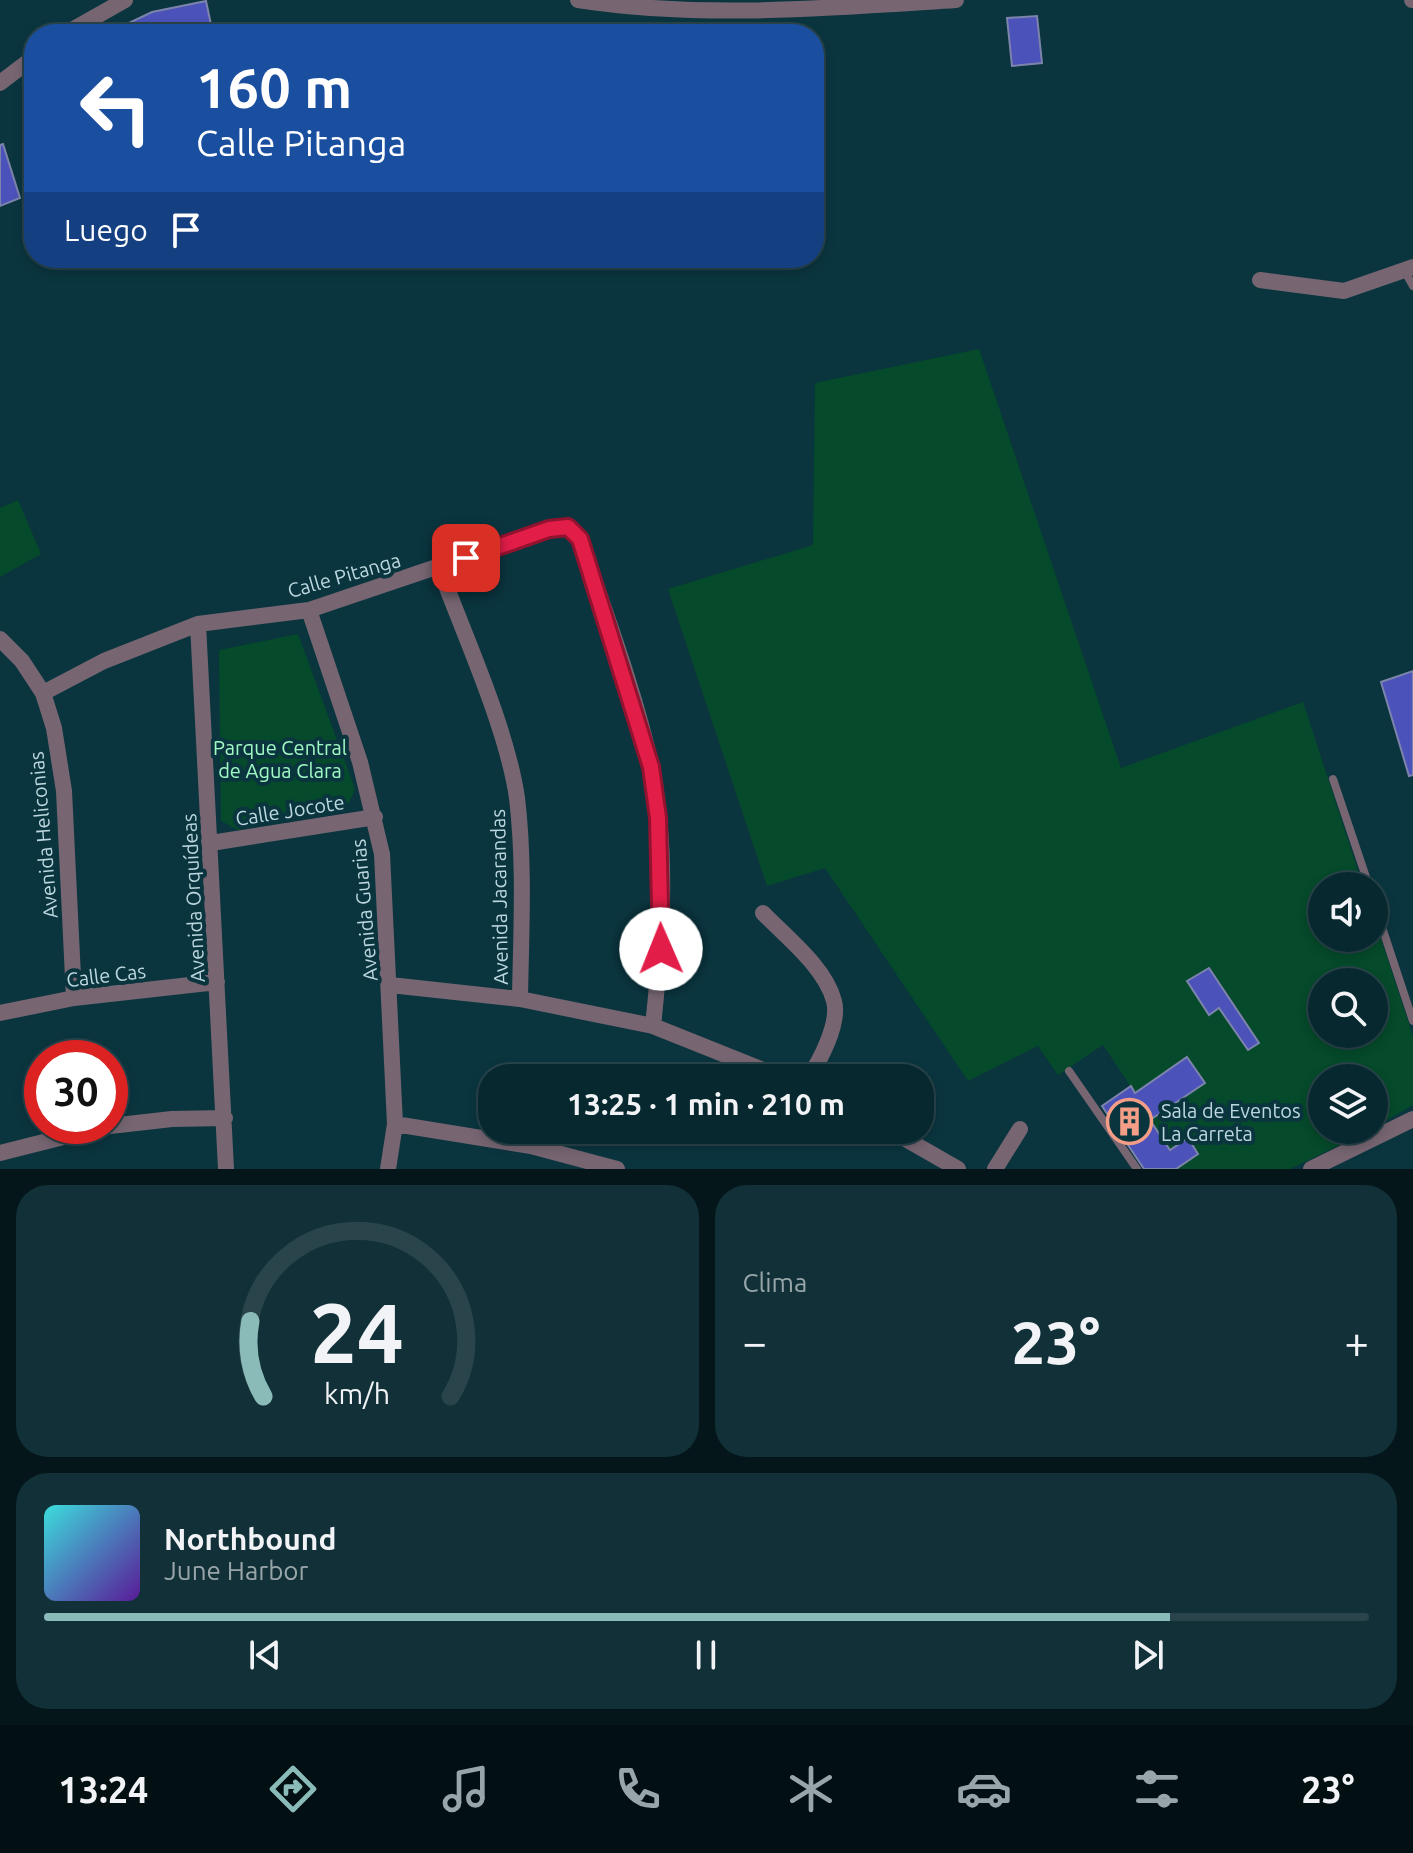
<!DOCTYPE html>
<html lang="es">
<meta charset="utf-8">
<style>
body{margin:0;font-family:Ubuntu,sans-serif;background:#113037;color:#f1f3f6;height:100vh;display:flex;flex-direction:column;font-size:30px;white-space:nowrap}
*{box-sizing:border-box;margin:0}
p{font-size:26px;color:#98a6aa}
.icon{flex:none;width:44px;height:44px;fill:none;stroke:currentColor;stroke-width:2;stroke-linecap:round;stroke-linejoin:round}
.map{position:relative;height:1169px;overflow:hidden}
.details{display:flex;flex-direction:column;gap:16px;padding:16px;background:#04161a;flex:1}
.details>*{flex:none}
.hud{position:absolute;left:24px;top:24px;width:800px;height:244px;border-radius:32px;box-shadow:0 4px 12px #0003,0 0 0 2px #29444b;background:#1a4fa0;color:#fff;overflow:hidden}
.buttons{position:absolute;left:1308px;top:872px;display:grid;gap:16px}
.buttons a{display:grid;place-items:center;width:80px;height:80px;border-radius:50%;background:#08282f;box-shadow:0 4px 12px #0003,0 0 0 2px #29444b;font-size:40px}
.speed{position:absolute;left:24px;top:1040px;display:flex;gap:16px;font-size:40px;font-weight:700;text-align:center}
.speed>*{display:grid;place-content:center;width:104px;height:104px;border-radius:50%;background:#08282f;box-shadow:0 4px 12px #0003,0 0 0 2px #29444b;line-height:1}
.speed .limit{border:12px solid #d22;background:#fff;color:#111}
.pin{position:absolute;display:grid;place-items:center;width:68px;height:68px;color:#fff;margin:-34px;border-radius:16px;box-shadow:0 4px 12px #0006}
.me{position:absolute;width:88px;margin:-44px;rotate:359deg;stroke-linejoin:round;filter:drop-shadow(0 0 6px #0008)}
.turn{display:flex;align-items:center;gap:28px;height:168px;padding:0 40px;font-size:36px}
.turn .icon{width:104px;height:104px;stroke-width:2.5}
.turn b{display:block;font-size:56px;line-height:68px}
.then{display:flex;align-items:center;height:76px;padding:0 40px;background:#0003;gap:16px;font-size:30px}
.big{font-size:60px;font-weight:700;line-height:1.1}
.details .tile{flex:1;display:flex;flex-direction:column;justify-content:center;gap:12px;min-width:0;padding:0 28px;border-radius:32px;background:#113037}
.details .dial{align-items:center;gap:0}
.dial svg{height:208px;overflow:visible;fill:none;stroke:#29444b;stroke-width:7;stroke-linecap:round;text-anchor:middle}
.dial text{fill:#f1f3f6;stroke:none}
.song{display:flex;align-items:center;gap:24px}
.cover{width:96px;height:96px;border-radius:12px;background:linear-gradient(135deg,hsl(180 70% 55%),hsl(270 70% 35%))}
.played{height:8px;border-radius:4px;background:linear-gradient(90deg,#8bbbb9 85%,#29444b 85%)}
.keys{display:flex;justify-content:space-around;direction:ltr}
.heat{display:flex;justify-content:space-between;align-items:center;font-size:44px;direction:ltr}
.details .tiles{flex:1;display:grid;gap:16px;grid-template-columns:1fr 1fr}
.tile:last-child{grid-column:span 2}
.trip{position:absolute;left:478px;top:1064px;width:456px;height:80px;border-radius:32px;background:#08282f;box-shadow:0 4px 12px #0003,0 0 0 2px #29444b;font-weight:700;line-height:80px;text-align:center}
.dock{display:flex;height:128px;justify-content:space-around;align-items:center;background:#031013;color:#98a6aa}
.dock .icon{width:56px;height:56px}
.dock .active{color:#8bbbb9}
.dock b{font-size:36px;color:#f1f3f6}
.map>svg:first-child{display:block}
</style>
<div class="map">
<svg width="1413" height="1169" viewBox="0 0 1413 1169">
<rect width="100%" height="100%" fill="#0a353f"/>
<path fill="#054a2a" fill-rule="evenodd" d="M979,349L1121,768L1303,702L1363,886H1322V938H1374V918L1413,1036V1105L1374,1128V1078H1322V1130H1371L1290,1169H1176L1198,1154L1187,1138L1165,1153L1159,1134L1141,1108L1204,1083L1187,1057L1135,1093L1103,1045L1058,1075L1038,1046L968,1081L825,868L767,886L668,589L813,545L815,383ZM1322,982H1374V1034H1322Z
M18,500L41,554L0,577V508Z
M298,634L355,789L349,803L330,812L238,830L221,821L219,650Z"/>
<path fill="#4b52b9" stroke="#7d84ab" stroke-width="2" d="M206,1L213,34H106L152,12Z
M1037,16L1042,63L1012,66L1007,18Z
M3,144L20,198L0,206V145Z
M1413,671V775L1409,776L1381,682Z
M1209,968L1259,1043L1248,1050L1219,1008L1209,1015L1187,981Z
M1187,1057L1205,1083L1150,1120L1170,1150L1188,1138L1198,1154L1176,1169H1144L1102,1106L1131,1086L1135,1093Z"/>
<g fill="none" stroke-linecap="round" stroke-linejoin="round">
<path stroke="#776672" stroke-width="8" d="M1404,270L1413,286
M1333,779L1369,886
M1374,903L1413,1021
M1069,1071L1137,1169"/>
<path stroke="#776672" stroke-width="16" d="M578,0C701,19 831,8 956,0
M1412,0H1413
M65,34L125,0
M0,83L34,57
M1260,280L1344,291L1413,267
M439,567C464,635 507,728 517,798C525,865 521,933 520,999
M309,610L360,762L382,854L395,1124L388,1169
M198,624L226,1169
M0,639L22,661L43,693L54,728L64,791L74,998
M43,693L104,661L198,624L309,610L549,529L568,527L580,539C605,613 634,688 651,765C669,849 662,942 653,1026
M211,843L375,817
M763,913C786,937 825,967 834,1001C840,1023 820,1061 808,1078
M390,985L520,999L653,1026L783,1078
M0,1013L74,998L217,982
M395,1124L531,1146L617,1169
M110,1126L172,1119L225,1118
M890,1130L958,1169
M0,1153L107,1126
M995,1169L1020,1129
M1311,1169L1413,1119"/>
</g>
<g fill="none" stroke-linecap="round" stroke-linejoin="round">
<defs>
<path id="route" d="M466,558L549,529L568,527L580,539L651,767L658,818L661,949"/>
</defs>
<use href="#route" stroke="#92132f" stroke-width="20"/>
<use href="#route" stroke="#e11d48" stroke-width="14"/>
</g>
<defs>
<symbol id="building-ring" viewBox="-11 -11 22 22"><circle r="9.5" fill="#0a353f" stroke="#f49e87" stroke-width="1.5"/><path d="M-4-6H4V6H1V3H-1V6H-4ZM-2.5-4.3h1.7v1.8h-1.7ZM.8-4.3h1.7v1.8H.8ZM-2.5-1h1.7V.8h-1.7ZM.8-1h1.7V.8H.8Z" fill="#f49e87"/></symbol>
</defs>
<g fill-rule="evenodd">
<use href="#building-ring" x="1104" y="1096" width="51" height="51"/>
</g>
<g text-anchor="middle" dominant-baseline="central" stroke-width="8" stroke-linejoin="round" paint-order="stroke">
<g font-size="20" fill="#bcd7de" stroke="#0a353f">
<text transform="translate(344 575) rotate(-16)">Calle Pitanga</text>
<text transform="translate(290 810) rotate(-9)">Calle Jocote</text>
<text transform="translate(43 835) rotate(-95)">Avenida Heliconias</text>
<text transform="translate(499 897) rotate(-91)">Avenida Jacarandas</text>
<text transform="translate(193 898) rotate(-93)">Avenida Orquídeas</text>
<text transform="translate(364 910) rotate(-95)">Avenida Guarias</text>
<text transform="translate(106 975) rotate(-7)">Calle Cas</text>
</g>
<g font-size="20" fill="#a1f9c3" stroke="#0a353f">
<text x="280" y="747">Parque Central<tspan x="280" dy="23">de Agua Clara</tspan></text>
</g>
<g font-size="20" fill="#bcd7de" stroke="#0a353f" text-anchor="start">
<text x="1161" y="1110">Sala de Eventos<tspan x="1161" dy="23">La Carreta</tspan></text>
</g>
</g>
</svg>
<div class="buttons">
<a><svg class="icon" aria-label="sound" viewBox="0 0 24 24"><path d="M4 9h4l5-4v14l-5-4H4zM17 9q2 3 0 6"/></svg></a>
<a><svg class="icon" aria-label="search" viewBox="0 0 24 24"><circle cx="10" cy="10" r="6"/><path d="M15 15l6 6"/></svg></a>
<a><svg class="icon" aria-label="layers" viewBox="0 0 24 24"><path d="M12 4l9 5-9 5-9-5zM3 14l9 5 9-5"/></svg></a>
</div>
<div class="speed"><div class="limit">30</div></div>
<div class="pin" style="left:466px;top:558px;background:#d93025"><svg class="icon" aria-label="arrive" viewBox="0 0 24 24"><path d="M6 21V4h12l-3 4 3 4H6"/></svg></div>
<svg class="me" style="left:661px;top:949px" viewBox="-20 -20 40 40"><circle r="19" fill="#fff"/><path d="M0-13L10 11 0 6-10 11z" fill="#e11d48"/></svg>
<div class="trip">13:25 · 1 min · 210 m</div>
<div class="hud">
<div class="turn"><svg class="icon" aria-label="left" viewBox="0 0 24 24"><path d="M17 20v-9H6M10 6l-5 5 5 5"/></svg><div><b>160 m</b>Calle Pitanga</div></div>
<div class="then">Luego<svg class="icon" aria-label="arrive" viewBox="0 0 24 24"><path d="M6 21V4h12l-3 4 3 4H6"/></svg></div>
</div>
</div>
<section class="details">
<div class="tiles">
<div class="tile dial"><svg viewBox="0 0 100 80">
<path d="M14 69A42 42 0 1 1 86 69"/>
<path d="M14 69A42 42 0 0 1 9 40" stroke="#8bbbb9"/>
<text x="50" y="56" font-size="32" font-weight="700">24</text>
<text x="50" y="72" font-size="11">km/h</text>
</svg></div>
<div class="tile"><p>Clima</p>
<div class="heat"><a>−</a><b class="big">23°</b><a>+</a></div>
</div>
<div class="tile">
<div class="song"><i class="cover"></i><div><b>Northbound</b><p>June Harbor</p></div></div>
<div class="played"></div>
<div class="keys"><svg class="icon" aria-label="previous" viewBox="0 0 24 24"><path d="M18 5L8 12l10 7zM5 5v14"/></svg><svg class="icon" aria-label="pause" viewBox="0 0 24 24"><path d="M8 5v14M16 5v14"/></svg><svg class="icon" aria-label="next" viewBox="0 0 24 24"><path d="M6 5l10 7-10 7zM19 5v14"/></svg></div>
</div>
</div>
</section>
<nav class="dock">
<b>13:24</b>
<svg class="icon active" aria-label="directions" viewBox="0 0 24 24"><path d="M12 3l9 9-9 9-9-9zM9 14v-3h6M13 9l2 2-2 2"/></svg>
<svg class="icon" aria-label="music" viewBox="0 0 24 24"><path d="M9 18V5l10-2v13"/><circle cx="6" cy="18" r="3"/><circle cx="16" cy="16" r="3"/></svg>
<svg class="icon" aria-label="phone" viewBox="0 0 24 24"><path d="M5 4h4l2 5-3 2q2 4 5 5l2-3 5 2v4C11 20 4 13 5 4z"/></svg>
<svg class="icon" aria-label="climate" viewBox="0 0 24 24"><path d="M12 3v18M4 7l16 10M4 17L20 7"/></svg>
<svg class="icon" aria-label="car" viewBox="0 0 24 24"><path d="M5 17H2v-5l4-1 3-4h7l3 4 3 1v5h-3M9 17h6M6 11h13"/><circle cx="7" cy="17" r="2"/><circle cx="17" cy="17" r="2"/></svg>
<svg class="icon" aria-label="filters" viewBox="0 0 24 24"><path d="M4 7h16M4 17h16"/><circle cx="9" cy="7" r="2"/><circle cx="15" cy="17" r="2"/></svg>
<b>23°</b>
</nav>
